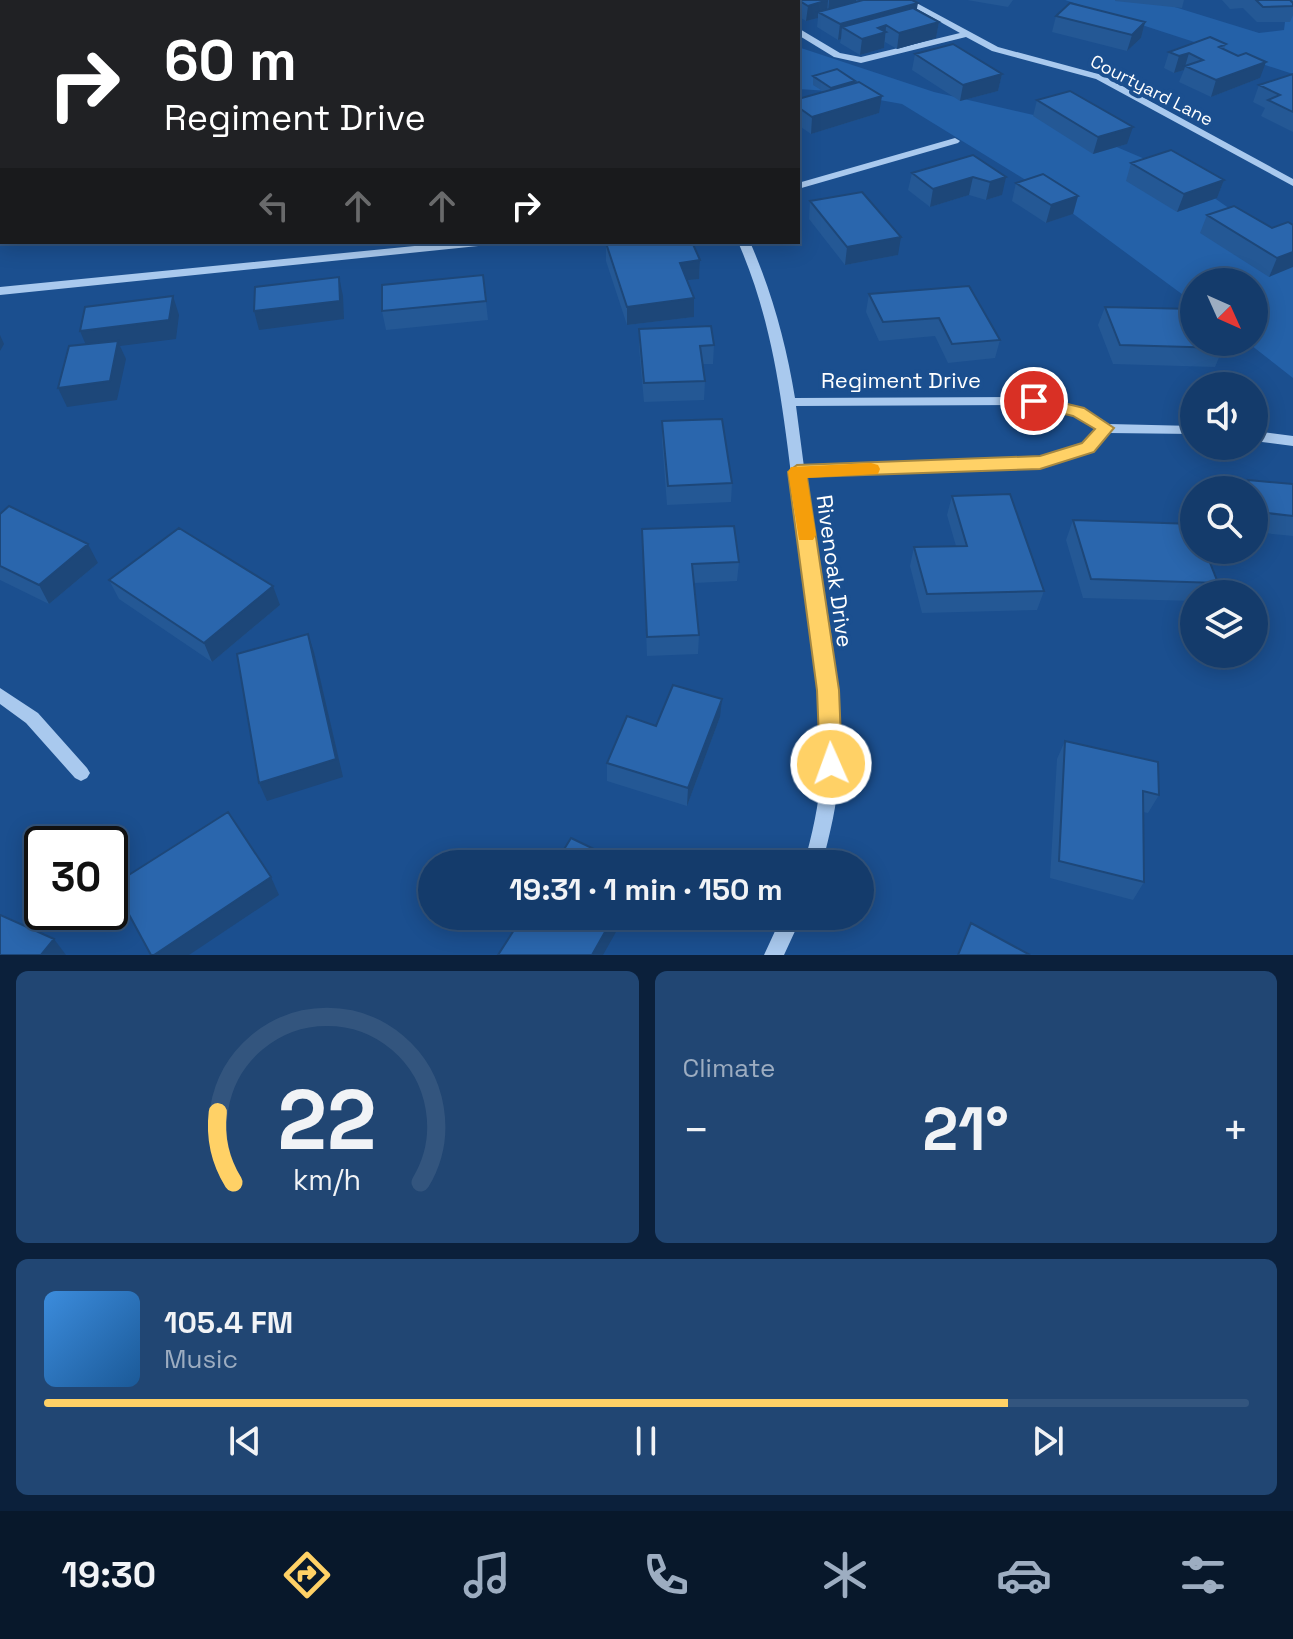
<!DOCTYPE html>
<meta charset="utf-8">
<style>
body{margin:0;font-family:"Space Grotesk",sans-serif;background:#214673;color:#f1f3f6;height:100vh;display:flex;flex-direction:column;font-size:30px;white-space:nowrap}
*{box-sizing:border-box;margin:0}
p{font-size:26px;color:#9dadc1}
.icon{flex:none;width:44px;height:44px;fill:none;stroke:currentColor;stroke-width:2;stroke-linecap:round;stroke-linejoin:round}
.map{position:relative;height:955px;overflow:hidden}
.sheet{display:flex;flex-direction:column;gap:16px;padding:16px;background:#0b203b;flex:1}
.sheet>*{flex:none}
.top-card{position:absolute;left:0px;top:0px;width:800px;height:244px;box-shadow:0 4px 20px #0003,0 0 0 2px #33557e;background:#202124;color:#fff;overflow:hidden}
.needle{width:52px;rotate:135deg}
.tools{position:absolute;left:1180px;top:268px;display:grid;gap:16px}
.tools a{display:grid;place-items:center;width:88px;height:88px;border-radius:50%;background:#143b6b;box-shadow:0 4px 20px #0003,0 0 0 2px #33557e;font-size:40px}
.speed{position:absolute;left:24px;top:826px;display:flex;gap:16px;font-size:40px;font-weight:700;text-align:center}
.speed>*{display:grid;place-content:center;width:104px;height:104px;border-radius:50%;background:#143b6b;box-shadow:0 4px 20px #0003,0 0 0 2px #33557e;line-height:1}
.speed .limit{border:4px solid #111;border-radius:12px;background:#fff;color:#111}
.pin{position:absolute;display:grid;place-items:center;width:68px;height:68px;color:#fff;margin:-34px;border:4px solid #fff;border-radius:50%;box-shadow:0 2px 8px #0007}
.me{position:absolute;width:88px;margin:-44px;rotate:358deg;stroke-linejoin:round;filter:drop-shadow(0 0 6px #0008)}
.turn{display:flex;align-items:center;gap:28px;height:168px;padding:0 32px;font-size:36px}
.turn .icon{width:104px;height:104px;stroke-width:2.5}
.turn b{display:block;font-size:56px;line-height:68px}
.lanes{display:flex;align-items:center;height:76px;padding:0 32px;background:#0003;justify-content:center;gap:40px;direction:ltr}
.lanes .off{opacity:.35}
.big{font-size:60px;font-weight:600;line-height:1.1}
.sheet .widget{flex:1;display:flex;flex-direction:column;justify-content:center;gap:12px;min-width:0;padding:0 28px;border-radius:12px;background:#214673}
.sheet .dial{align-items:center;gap:0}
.dial svg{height:208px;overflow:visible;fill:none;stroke:#33557e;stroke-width:7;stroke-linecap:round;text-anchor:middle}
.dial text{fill:#f1f3f6;stroke:none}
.song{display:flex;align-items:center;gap:24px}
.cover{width:96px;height:96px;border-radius:12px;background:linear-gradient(135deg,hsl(210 70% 55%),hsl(210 70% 35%))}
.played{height:8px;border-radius:4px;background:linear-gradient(90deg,#ffd166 80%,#33557e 80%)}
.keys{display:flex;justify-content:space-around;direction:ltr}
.heat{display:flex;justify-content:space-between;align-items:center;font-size:44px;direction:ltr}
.sheet .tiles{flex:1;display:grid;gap:16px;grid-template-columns:1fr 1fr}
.widget:last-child{grid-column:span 2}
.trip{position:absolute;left:418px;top:850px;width:456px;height:80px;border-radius:40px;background:#143b6b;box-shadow:0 4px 20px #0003,0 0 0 2px #33557e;font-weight:600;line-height:80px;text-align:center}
.tab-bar{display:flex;height:128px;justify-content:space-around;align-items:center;background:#08182b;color:#9dadc1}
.tab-bar .icon{width:56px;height:56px}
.tab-bar .current{color:#ffd166}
.tab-bar b{font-size:36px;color:#f1f3f6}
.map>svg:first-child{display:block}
</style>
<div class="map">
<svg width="1293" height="955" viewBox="0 0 1293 955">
<rect width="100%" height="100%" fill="#1b4f8f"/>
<path fill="#2461a8" d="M1065,0H1152L1259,33L1284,30L1285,22L1265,0H1293V74Z
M798,47L934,92L1051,119L1180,174L1293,253V378L1247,342H1254V282H1194V303L1037,187L902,104L829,91L798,89Z"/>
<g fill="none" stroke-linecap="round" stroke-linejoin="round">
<path fill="#a9c9ee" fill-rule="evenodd" d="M901,0H911L998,47L1102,75L1293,179V186L1096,79L992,51L966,37L861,63L834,57L798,35V28L840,53L861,57L960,33Z
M2,82V88L0,89V83Z
M955,138L960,141L958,143L798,189V183Z
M455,242H494L488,245L0,295V287Z
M738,242H750C772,292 786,343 795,398L1034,397L1083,409L1109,424L1194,426V434L1109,433L1093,450L1040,467L805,476C818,573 846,677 839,774C837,805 830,834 822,864H804C812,835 819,805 821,774C828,690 808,604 797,520C784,424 778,333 738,242ZM1034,405L1074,415L1097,429L1083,444L1040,457L804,467L796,406Z
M1254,431L1293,436V446L1254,441Z
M0,688L38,713L87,768L90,773L87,778L81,781L75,778L26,723L0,704Z
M782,916H802L784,955H764Z"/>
</g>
<path fill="#245895" d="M776,0H912L917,10L939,22L936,38L897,49L885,42L884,48L860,55L840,43L841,39L838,40L817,27L818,18L806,21L798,16V2H776Z
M967,0H1013L1008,7Z
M1115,0H1184L1182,8L1115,1Z
M1222,0H1290L1293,3V15L1290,22H1257L1243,8L1230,9Z
M1056,16L1145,22L1141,38L1127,51L1052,32Z
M1226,44L1224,49L1260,78L1211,97L1179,82L1184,70L1174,73L1164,68L1169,52Z
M915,54L1002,74L998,91L960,101L912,70Z
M1293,74V132L1261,116L1265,108L1253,102L1259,85Z
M813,76L855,81V83L879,113L811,134L798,125V99L824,92L813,85Z
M1037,100L1127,144L1093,154L1033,116Z
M973,155L1002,195L986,200L969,195L930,207L908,190L912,173Z
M1131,163L1224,180L1217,198L1177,212L1126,181Z
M1016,183L1078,196L1073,214L1046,223L1012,201Z
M810,201L898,255L845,265L809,219Z
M1207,215L1272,228L1293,225L1269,277L1200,233Z
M606,243L700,260L699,279L687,280L694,317L627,325L606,261Z
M483,275L488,320L386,330L382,311Z
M869,294L1000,340L995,358L948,363L935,336L879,341L866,312Z
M1105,307L1223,348L1215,367L1113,364L1098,325Z
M639,329L714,345L713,364H702L705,381L704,400L644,402L639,347Z
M662,421L732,483L731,502L667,505L662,440Z
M1248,480L1293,484V536L1254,532V490H1243Z
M952,496L1044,591L1037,610L922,613L910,566L914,547L956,546L947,515Z
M0,514L98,563L49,604L0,580Z
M1073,520L1218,583L1213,594H1194V601L1083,598L1066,540Z
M642,529L739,562L737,581L694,583L699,635L698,654L647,656Z
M109,580L280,605L212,662L119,599Z
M720,717L687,806L607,781V763Z
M1065,741L1159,795L1148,813L1143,812L1144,882L1133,900L1050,878L1057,759Z"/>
<path fill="#1d4779" d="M7,0H39L40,2H2L1,18L0,14V1Z
M40,0H76L77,2H40Z
M355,0H387V2H333Z
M412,0H484V2H412Z
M516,0H535L522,2H516Z
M828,0L827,16L818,12V18L806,21L808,6Z
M829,0H856V5L828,12Z
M918,3L915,19L886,27L884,48L860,55L862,39L842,27L841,39L838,40L840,24Z
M939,22L936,38L897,49L899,33Z
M1145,22L1141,38L1127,51L1132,35Z
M1189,53L1184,70L1174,73L1179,56Z
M1266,62L1260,78L1211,97L1216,80Z
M1002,74L998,91L960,101L963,85Z
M855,81L854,89L830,96L831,88Z
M882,96L879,113L811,134L812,117Z
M1133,127L1127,144L1093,154L1098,137Z
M973,177L969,195L930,207L933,189Z
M1006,177L1002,195L986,200L990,182Z
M1224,180L1217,198L1177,212L1184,194Z
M1078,196L1073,214L1046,223L1051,205Z
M0,224H2V242H7L0,243Z
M901,237L898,255L845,265L847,247Z
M1293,252V267L1269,277L1277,258Z
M700,260L699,279L679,281L680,263Z
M339,277L343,296L344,319L259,330L254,311Z
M173,296L179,315L176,339L120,346L126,359L117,400L67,407L58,388L88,350L80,331Z
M694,298V317L627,325V307Z
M0,335L4,344L0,351Z
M88,544L98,563L49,604L39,585Z
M273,586L280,605L212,662L204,643Z
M308,634L314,652L343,777L267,801L259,783Z
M722,699L720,717L687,806L688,788Z
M271,877L279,895L189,955H154Z
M614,916H625L603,955H592Z
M54,939L66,955H41Z"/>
<path fill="#2a66ad" stroke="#1d4779" stroke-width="2" d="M216,0H291V2H216Z
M313,0H355L333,2H313Z
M798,0H828L808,6Z
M863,0H912L918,3L840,24L818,12Z
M1256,0H1290L1293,3V6L1263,7Z
M1070,3L1145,22L1132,35L1056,16Z
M913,8L939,22L899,33L886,25L878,28L886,32L862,39L842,27Z
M1210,37L1226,44L1219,47L1238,56L1246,53L1266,62L1216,80L1185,66L1203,60L1189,53L1179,56L1169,52Z
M953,44L1002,74L963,85L915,54Z
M837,69L855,81L831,88L813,76Z
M1293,74V112L1268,100L1280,95L1259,85Z
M859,82L882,96L812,117L798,107V99Z
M1070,91L1133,127L1098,137L1037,100Z
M1171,150L1224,180L1184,194L1131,163Z
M973,155L1006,177L990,182L973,177L933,189L912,173Z
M2,170V224H0V174Z
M1043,174L1078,196L1051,205L1016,183Z
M862,192L901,237L847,247L810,201Z
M1234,206L1272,228L1288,222L1293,225V252L1277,258L1207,215Z
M615,242H692L700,260L680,263L694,298L627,307L606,243Z
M483,275L486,301L382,311V285Z
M339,277L340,301L254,311L255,287Z
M969,286L1000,340L952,344L939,318L883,322L869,294Z
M173,296L169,320L80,331L85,307Z
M1105,307L1194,309V342H1220L1223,348L1120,345Z
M711,326L714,345L700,346L705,381L644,383L639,329Z
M118,341L110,381L58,388L69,346Z
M722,419L732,483L668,486L662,421Z
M1248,480L1293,484V516L1258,512L1254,499V490H1251Z
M1010,494L1044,591L927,594L914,547L967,546L952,496Z
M9,506L88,544L39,585L0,566V514Z
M1073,520L1194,524V550H1205L1218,583L1091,579Z
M734,526L739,562L692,564L699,635L647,637L642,529Z
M179,528L273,586L204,643L109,580Z
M308,634L336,759L259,783L237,654Z
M673,685L722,699L688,788L607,763L627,716L656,726Z
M1065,741L1158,762L1159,795L1143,791L1144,882L1059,861Z
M228,812L271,877L154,955H151L113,885Z
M571,838L625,864H555Z
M0,915L54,939L41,955H0Z
M523,916H614L592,955H498Z
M971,923L1030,955H958Z"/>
<path fill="#ffd166" stroke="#a68842" stroke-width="2" d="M1034,396L1084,408L1114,428L1094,452L1040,469L807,477L839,690L842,764L839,771L831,774L823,771L820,764L817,690L788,472L797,465L1040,456L1082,443L1095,429L1073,416L1028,405L1025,401L1028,397Z"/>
<path fill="#f59e0b" d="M871,463L878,465L880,469L878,474L807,478L816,535L813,540H799L788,472L791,467Z"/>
<g text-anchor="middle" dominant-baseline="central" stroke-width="8" stroke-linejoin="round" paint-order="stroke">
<g font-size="18" fill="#fff" stroke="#1b4f8f">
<text transform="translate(1152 90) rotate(27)">Courtyard Lane</text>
</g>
<g font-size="22" fill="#fff" stroke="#1b4f8f">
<text x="901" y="380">Regiment Drive</text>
<text transform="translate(835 571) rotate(82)">Rivenoak Drive</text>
</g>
</g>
</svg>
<div class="tools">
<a><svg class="needle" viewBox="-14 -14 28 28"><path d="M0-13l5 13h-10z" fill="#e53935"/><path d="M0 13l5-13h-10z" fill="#9dadc1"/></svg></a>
<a><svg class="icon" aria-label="sound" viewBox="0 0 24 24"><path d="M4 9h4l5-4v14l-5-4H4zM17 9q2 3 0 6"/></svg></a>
<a><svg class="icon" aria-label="search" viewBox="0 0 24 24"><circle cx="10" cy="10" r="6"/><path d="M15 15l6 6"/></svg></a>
<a><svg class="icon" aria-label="layers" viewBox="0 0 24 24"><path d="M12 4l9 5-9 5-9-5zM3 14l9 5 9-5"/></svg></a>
</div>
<div class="speed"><div class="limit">30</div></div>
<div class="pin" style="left:1034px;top:401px;background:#d93025"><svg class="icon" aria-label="arrive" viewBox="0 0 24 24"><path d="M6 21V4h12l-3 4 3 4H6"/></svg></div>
<svg class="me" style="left:831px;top:764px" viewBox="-20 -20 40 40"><circle r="17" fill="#ffd166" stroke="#fff" stroke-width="3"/><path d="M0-11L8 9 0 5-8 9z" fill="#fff"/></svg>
<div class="trip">19:31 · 1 min · 150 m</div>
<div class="top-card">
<div class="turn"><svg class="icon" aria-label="right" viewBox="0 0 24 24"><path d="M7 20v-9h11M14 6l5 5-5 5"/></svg><div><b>60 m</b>Regiment Drive</div></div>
<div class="lanes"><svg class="icon off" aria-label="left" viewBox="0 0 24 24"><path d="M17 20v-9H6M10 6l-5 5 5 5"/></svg><svg class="icon off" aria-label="ahead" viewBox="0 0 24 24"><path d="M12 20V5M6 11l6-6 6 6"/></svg><svg class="icon off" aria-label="ahead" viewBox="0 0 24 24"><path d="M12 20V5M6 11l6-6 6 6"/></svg><svg class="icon" aria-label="right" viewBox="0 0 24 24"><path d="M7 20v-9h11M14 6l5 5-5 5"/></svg></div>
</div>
</div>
<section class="sheet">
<div class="tiles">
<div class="widget dial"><svg viewBox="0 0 100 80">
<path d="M14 69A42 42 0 1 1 86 69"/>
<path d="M14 69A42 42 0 0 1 8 42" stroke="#ffd166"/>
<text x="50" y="56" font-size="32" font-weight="700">22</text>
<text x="50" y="72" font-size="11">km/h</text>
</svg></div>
<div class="widget"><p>Climate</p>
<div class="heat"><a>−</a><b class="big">21°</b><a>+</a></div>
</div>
<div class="widget">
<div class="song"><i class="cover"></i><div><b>105.4 FM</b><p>Music</p></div></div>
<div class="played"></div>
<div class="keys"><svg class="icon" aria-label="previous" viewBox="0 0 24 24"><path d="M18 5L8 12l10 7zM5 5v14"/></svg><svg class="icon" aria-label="pause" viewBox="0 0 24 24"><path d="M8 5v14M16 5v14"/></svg><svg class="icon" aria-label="next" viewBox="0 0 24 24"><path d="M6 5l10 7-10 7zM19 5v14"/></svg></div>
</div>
</div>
</section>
<nav class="tab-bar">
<b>19:30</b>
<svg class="icon current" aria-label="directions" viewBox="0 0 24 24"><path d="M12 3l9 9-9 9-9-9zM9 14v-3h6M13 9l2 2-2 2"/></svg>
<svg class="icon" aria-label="music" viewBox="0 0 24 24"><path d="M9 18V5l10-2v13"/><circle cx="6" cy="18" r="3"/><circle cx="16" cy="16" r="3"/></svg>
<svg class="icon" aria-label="phone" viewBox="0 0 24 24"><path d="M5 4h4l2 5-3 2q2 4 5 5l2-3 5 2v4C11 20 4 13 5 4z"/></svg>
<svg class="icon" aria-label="climate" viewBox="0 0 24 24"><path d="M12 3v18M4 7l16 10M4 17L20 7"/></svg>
<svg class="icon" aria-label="car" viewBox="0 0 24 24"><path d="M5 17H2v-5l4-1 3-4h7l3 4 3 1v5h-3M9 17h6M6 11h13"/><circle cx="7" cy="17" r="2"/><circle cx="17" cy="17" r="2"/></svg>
<svg class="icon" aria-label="filters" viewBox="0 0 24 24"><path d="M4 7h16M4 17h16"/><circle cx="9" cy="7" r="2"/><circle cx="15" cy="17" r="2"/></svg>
</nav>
